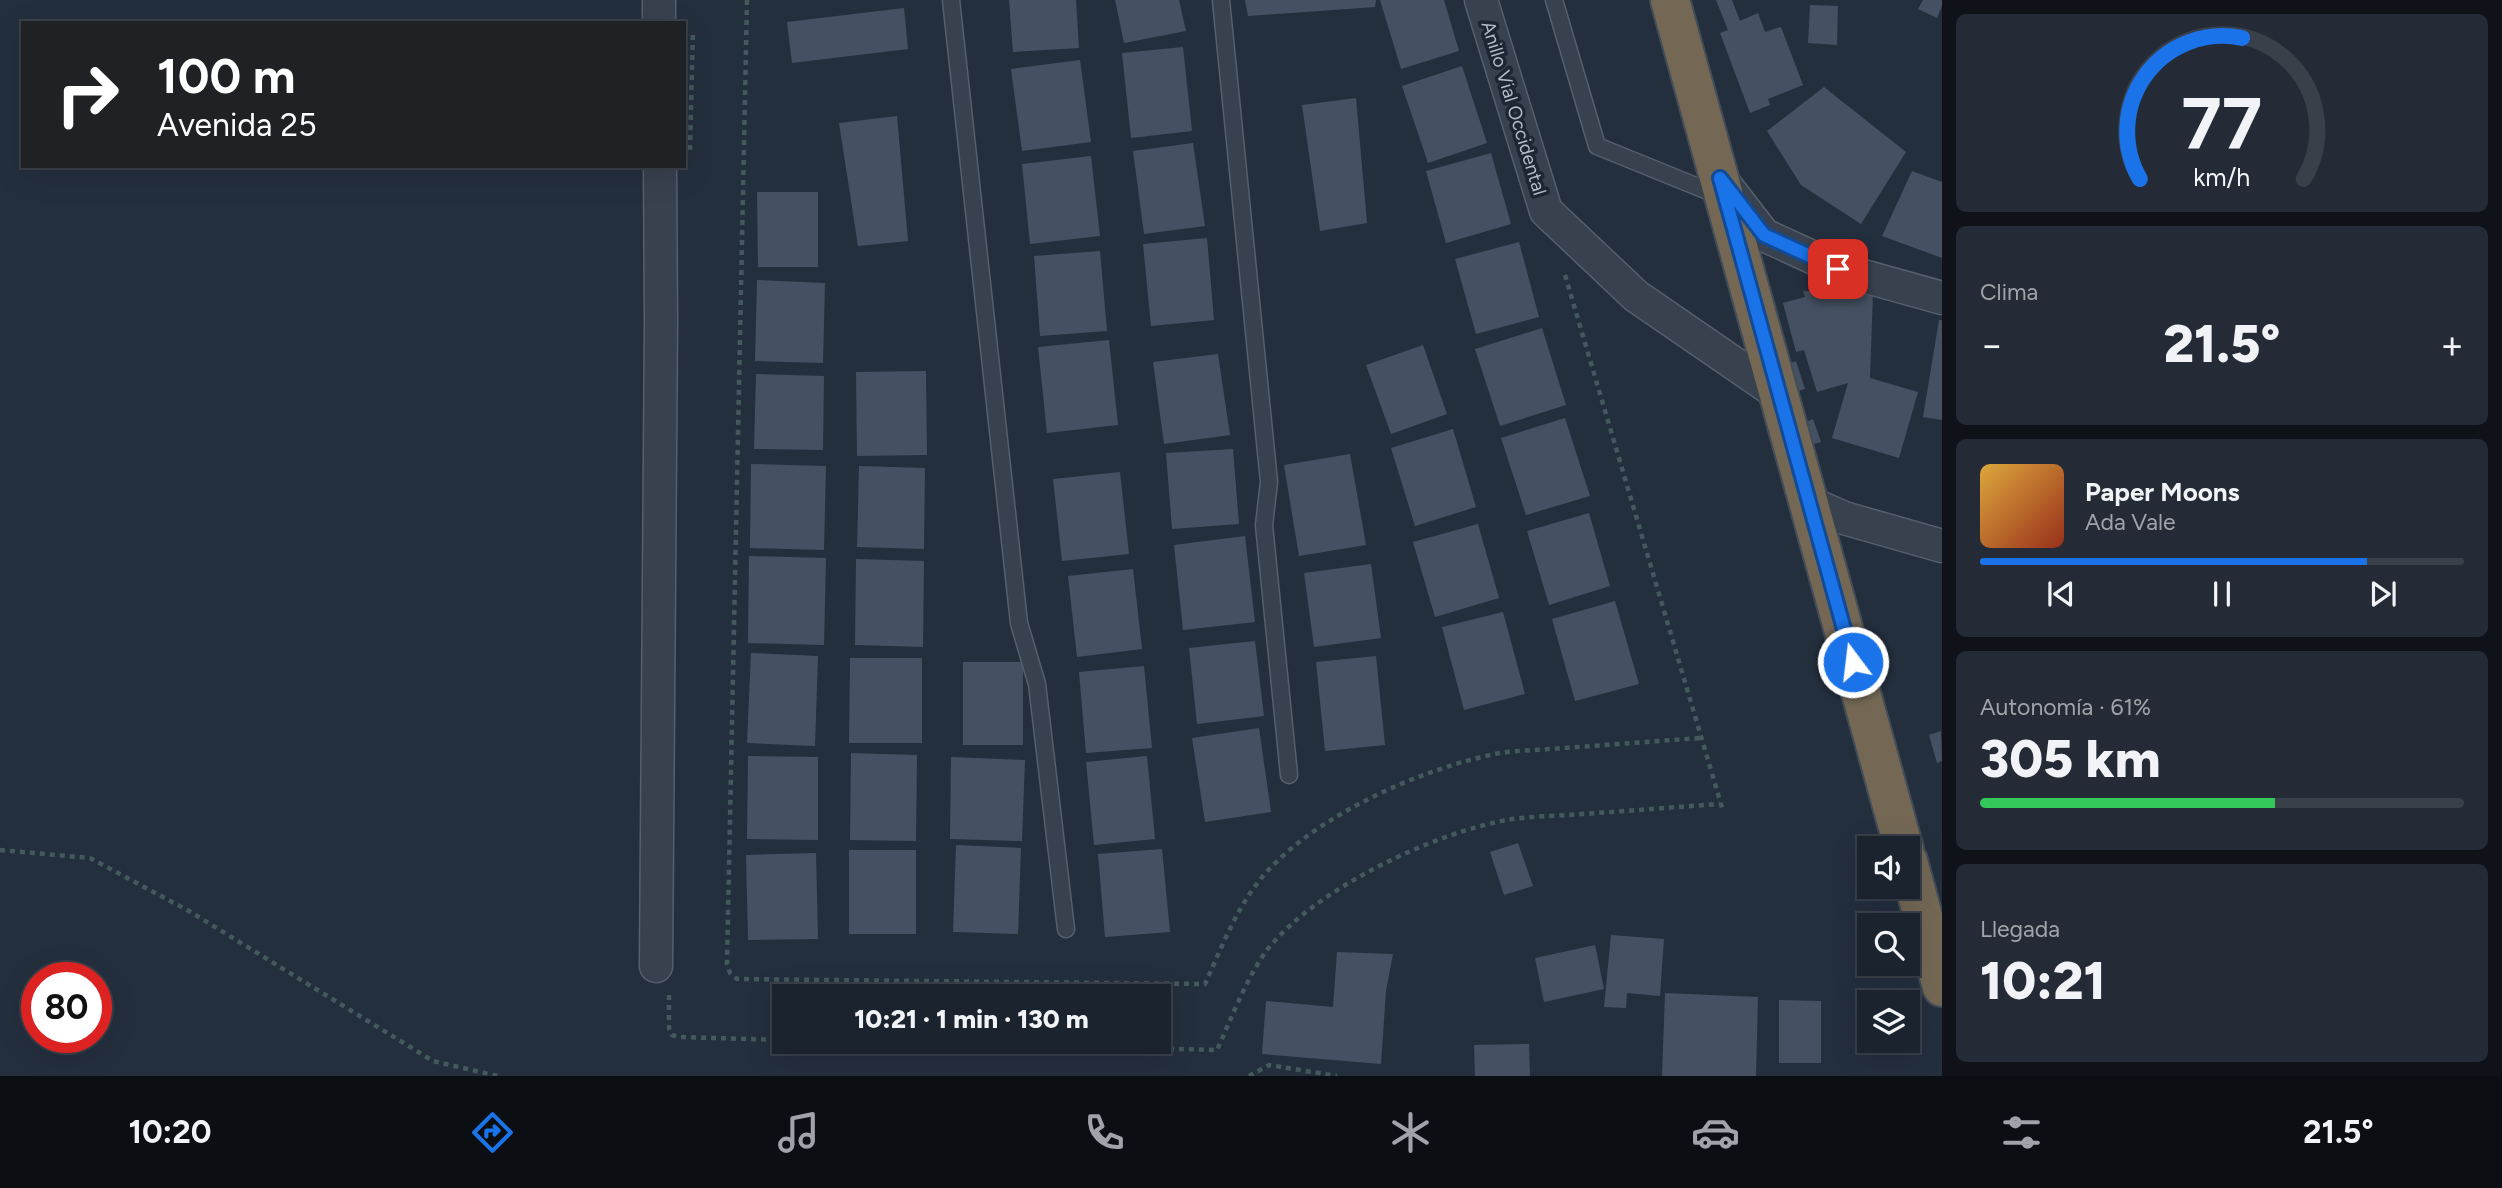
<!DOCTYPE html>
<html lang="es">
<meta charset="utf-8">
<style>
body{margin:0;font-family:Figtree,sans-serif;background:#242b36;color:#f1f3f6;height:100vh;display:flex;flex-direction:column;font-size:26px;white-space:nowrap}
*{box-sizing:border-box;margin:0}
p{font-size:23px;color:#a0a4aa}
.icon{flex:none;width:38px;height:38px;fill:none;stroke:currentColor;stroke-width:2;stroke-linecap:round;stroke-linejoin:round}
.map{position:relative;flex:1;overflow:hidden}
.drawer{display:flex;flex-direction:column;gap:14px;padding:14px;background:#0f1319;width:560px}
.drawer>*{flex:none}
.hud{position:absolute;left:21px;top:21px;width:665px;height:147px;border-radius:0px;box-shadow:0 7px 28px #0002,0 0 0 2px #39404a;background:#202124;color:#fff;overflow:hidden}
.fabs{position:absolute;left:1857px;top:836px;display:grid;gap:14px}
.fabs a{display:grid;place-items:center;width:63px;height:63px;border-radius:0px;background:#1b232e;box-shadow:0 7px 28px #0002,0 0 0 2px #39404a;font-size:35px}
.speed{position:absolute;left:21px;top:962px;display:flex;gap:14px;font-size:35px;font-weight:700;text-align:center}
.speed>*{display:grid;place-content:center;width:91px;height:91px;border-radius:50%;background:#1b232e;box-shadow:0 7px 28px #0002,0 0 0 2px #39404a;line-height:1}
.speed .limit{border:10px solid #d22;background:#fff;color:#111}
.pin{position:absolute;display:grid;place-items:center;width:60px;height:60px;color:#fff;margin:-30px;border-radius:14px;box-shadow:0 4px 10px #0006}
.me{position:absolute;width:77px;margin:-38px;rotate:345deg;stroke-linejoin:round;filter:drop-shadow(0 0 5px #0008)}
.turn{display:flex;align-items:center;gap:24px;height:147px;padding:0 21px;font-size:32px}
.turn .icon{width:91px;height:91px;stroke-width:2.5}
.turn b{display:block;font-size:49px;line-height:60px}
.big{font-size:52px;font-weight:800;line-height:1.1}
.drawer .tile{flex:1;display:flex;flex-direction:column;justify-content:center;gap:10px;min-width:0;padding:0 24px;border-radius:10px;background:#242b36}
.drawer .dial{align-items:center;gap:0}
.dial svg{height:182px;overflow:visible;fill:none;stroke:#39404a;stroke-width:7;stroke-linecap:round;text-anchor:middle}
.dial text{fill:#f1f3f6;stroke:none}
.song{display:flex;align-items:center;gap:21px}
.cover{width:84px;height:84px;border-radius:10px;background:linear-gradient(135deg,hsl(40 70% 55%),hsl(10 70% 35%))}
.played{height:7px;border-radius:4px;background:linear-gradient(90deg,#1a73e8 80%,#39404a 80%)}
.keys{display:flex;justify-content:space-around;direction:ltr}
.heat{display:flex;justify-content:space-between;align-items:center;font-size:38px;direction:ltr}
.charge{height:10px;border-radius:5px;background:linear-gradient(90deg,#34c759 61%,#39404a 0)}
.trip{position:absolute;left:772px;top:984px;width:399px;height:70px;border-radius:0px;background:#1b232e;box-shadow:0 7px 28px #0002,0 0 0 2px #39404a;font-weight:800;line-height:70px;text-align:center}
.tab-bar{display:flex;height:112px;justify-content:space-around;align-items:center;background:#0b0e12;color:#a0a4aa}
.tab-bar .icon{width:49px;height:49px}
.tab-bar .selected{color:#1a73e8}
.tab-bar b{font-size:32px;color:#f1f3f6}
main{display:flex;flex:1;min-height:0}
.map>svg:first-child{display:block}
</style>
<main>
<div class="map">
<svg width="1942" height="1076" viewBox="0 0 1942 1076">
<rect width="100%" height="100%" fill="#242f3e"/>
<path fill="#455162" d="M1009,0H1076L1079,48L1013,52Z
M1115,0H1179L1186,31L1124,43Z
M1245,0H1376L1375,7L1248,16Z
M1380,0H1444L1459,51L1401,69Z
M1716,0H1732L1740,21L1758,13L1765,32L1781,27L1803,85L1768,99L1770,105L1750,113L1720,33L1728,30Z
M1923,0H1942V6L1937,18L1918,9Z
M1810,5L1838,6L1837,45L1808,43Z
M904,8L908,49L792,63L787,22Z
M1183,47L1192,131L1131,138L1122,53Z
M1080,60L1091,142L1022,151L1011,69Z
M1462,66L1487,143L1428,163L1402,86Z
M1824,87L1906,152L1861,224L1801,185L1767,131Z
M1356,98L1367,223L1320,231L1302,105Z
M897,116L908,241L858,246L839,123Z
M1193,143L1205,226L1144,234L1133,151Z
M1491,153L1511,224L1446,243L1426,171Z
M1091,156L1100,236L1030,244L1022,164Z
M1912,171L1942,182V258L1882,236Z
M757,192H818V267H758Z
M1207,238L1214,320L1151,326L1143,244Z
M1519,242L1539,317L1476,334L1455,259Z
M1100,251L1107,331L1040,336L1034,256Z
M757,280L825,283L823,363L755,361Z
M1803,291L1873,293L1870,378L1918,392L1899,458L1832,438L1848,383L1817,392L1804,350L1796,352L1783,303L1805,297Z
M1939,320H1942V420L1923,417Z
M1542,328L1566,405L1500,426L1475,349Z
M1109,340L1118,425L1047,433L1038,347Z
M1423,345L1447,414L1391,434L1366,365Z
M1218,354L1230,435L1164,444L1153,362Z
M1796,361L1805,389L1794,392L1785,365Z
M926,371L927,455L857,456L856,372Z
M756,374L824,376L823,450L754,449Z
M1565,418L1590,496L1526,515L1501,438Z
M1813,419L1821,442L1811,445L1803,423Z
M1453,429L1476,507L1415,526L1391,448Z
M1233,449L1239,524L1172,529L1166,453Z
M1350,454L1366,545L1299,556L1284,465Z
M751,464L826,466L824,550L750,548Z
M859,466L925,468L924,549L857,547Z
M1120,472L1129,554L1062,561L1053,479Z
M1589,513L1610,586L1549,605L1527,531Z
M1478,524L1499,598L1435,617L1413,542Z
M1245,536L1255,622L1183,630L1174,545Z
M749,556L826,558L824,645L748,643Z
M856,559L924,561L923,647L855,645Z
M1371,564L1381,638L1314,647L1304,573Z
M1133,569L1142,649L1077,657L1068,576Z
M1615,601L1639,684L1575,701L1552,619Z
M1503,612L1525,694L1464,710L1442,627Z
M1255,641L1264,716L1197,724L1189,648Z
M751,653L818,656L815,746L747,743Z
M1376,656L1385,745L1325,751L1316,662Z
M850,658H922V743H849Z
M963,662H1023V745H963Z
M1144,666L1152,748L1086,753L1079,672Z
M1259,728L1271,812L1205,822L1192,738Z
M1941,731L1942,761L1937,763L1929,735Z
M851,753L917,755L916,841L850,840Z
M748,756L818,757V840L747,839Z
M1147,756L1155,839L1094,845L1086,762Z
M951,757L1025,760L1022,841L950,839Z
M1518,843L1533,886L1504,895L1490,852Z
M956,845L1021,848L1018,934L953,932Z
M1162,849L1170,932L1105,937L1098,854Z
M849,850H916V934H849Z
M816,853L818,939L748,940L746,855Z
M1611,935L1664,939L1660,996L1627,993L1626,1008L1604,1007Z
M1595,945L1604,989L1544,1002L1535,958Z
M1337,952L1393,954L1386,991L1381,1064L1262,1054L1266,1001L1333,1007Z
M1665,993L1758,997L1756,1076H1662Z
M1779,1000L1821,1001V1063H1779Z
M1529,1044L1530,1076H1475L1474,1045Z"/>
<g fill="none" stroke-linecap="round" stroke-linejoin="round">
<defs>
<path id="lane" d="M951,0L1019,623L1037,684L1066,929
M1221,0L1269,482L1264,525L1289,775
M1554,0L1597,146L1720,196"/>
<path id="street" d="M659,0V23
M1481,0L1546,211L1636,296L1780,395
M1723,182L1764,235L1838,269L1942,298
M1810,503L1844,518L1942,546
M656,966L661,323L660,166"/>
<path id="highway" d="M1670,0L1904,849
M1908,861L1942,987"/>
</defs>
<use href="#lane" stroke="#565f6c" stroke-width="19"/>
<use href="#street" stroke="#565f6c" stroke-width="35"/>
<use href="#highway" stroke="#434c59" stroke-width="42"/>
<path stroke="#44595c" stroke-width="4.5" stroke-dasharray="5 5" stroke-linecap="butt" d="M747,0L727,964L730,973L737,979L1205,984C1220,951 1234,914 1256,885C1305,819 1421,768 1500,753C1520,750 1542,750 1563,748C1609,745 1655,741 1701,738
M690,150L693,30
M1565,275L1723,811
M0,850L90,858L189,911L433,1061L498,1076
M669,995V1028L672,1035L678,1037L784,1040
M839,1041L1217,1050C1231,1019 1247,977 1267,950C1316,888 1435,832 1512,819C1535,816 1559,816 1582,814C1628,811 1674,807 1720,804
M1249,1076L1269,1065L1337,1076"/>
<use href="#lane" stroke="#38414e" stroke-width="16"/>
<use href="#street" stroke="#38414e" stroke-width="32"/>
<use href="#highway" stroke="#746855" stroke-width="38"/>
</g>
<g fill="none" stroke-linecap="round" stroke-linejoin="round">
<defs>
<path id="route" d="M1838,269L1764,235L1720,178L1853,662"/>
</defs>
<use href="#route" stroke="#114b97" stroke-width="18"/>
<use href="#route" stroke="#1a73e8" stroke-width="12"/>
</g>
<g text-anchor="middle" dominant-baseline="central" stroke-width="7" stroke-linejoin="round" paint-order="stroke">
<g font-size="19" fill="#b4bcc9" stroke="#1d2633">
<text transform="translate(1514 108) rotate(73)">Anillo Vial Occidental</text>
</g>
</g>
</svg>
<div class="fabs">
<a><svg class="icon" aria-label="sound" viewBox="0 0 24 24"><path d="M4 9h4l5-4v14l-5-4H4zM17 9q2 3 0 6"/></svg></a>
<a><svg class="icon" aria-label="search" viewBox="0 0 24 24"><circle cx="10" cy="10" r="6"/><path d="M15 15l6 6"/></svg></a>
<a><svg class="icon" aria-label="layers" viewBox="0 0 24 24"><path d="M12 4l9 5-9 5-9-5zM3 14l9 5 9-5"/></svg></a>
</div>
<div class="speed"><div class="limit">80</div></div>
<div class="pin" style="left:1838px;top:269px;background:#d93025"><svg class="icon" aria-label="arrive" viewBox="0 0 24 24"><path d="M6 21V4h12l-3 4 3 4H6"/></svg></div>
<svg class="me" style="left:1853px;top:662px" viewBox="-20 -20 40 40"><circle r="17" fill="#1a73e8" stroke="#fff" stroke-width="3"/><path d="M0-11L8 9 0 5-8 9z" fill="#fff"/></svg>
<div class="trip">10:21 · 1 min · 130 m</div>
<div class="hud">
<div class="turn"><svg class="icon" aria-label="right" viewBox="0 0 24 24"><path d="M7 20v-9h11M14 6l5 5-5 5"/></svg><div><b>100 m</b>Avenida 25</div></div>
</div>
</div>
<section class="drawer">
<div class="tile dial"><svg viewBox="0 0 100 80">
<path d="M14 69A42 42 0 1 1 86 69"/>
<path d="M14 69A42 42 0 0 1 59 7" stroke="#1a73e8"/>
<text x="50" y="56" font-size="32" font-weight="700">77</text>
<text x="50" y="72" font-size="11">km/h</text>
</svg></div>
<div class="tile"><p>Clima</p>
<div class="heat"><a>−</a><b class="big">21.5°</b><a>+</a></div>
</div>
<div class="tile">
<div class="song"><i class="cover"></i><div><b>Paper Moons</b><p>Ada Vale</p></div></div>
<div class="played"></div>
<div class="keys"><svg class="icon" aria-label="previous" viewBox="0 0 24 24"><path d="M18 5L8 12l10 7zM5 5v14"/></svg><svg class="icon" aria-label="pause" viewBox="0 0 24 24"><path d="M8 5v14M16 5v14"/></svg><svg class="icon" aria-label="next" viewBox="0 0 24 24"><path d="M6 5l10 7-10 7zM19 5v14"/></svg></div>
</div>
<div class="tile"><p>Autonomía · 61%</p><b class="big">305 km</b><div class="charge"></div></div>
<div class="tile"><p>Llegada</p><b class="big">10:21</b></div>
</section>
</main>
<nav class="tab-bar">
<b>10:20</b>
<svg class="icon selected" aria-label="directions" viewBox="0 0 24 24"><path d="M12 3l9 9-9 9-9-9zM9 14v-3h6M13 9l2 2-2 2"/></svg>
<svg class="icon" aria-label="music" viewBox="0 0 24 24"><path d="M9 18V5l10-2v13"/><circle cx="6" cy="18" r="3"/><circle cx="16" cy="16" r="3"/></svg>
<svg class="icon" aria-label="phone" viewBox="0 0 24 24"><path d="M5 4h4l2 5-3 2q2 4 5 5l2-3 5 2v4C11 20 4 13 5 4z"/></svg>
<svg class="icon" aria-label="climate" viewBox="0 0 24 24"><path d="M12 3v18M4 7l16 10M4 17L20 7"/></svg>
<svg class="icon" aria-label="car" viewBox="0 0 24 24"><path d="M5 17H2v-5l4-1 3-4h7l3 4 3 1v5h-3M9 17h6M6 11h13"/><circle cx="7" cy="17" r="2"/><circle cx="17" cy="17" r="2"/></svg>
<svg class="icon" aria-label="filters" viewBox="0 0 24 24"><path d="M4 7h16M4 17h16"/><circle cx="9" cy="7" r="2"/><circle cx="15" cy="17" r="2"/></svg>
<b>21.5°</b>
</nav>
